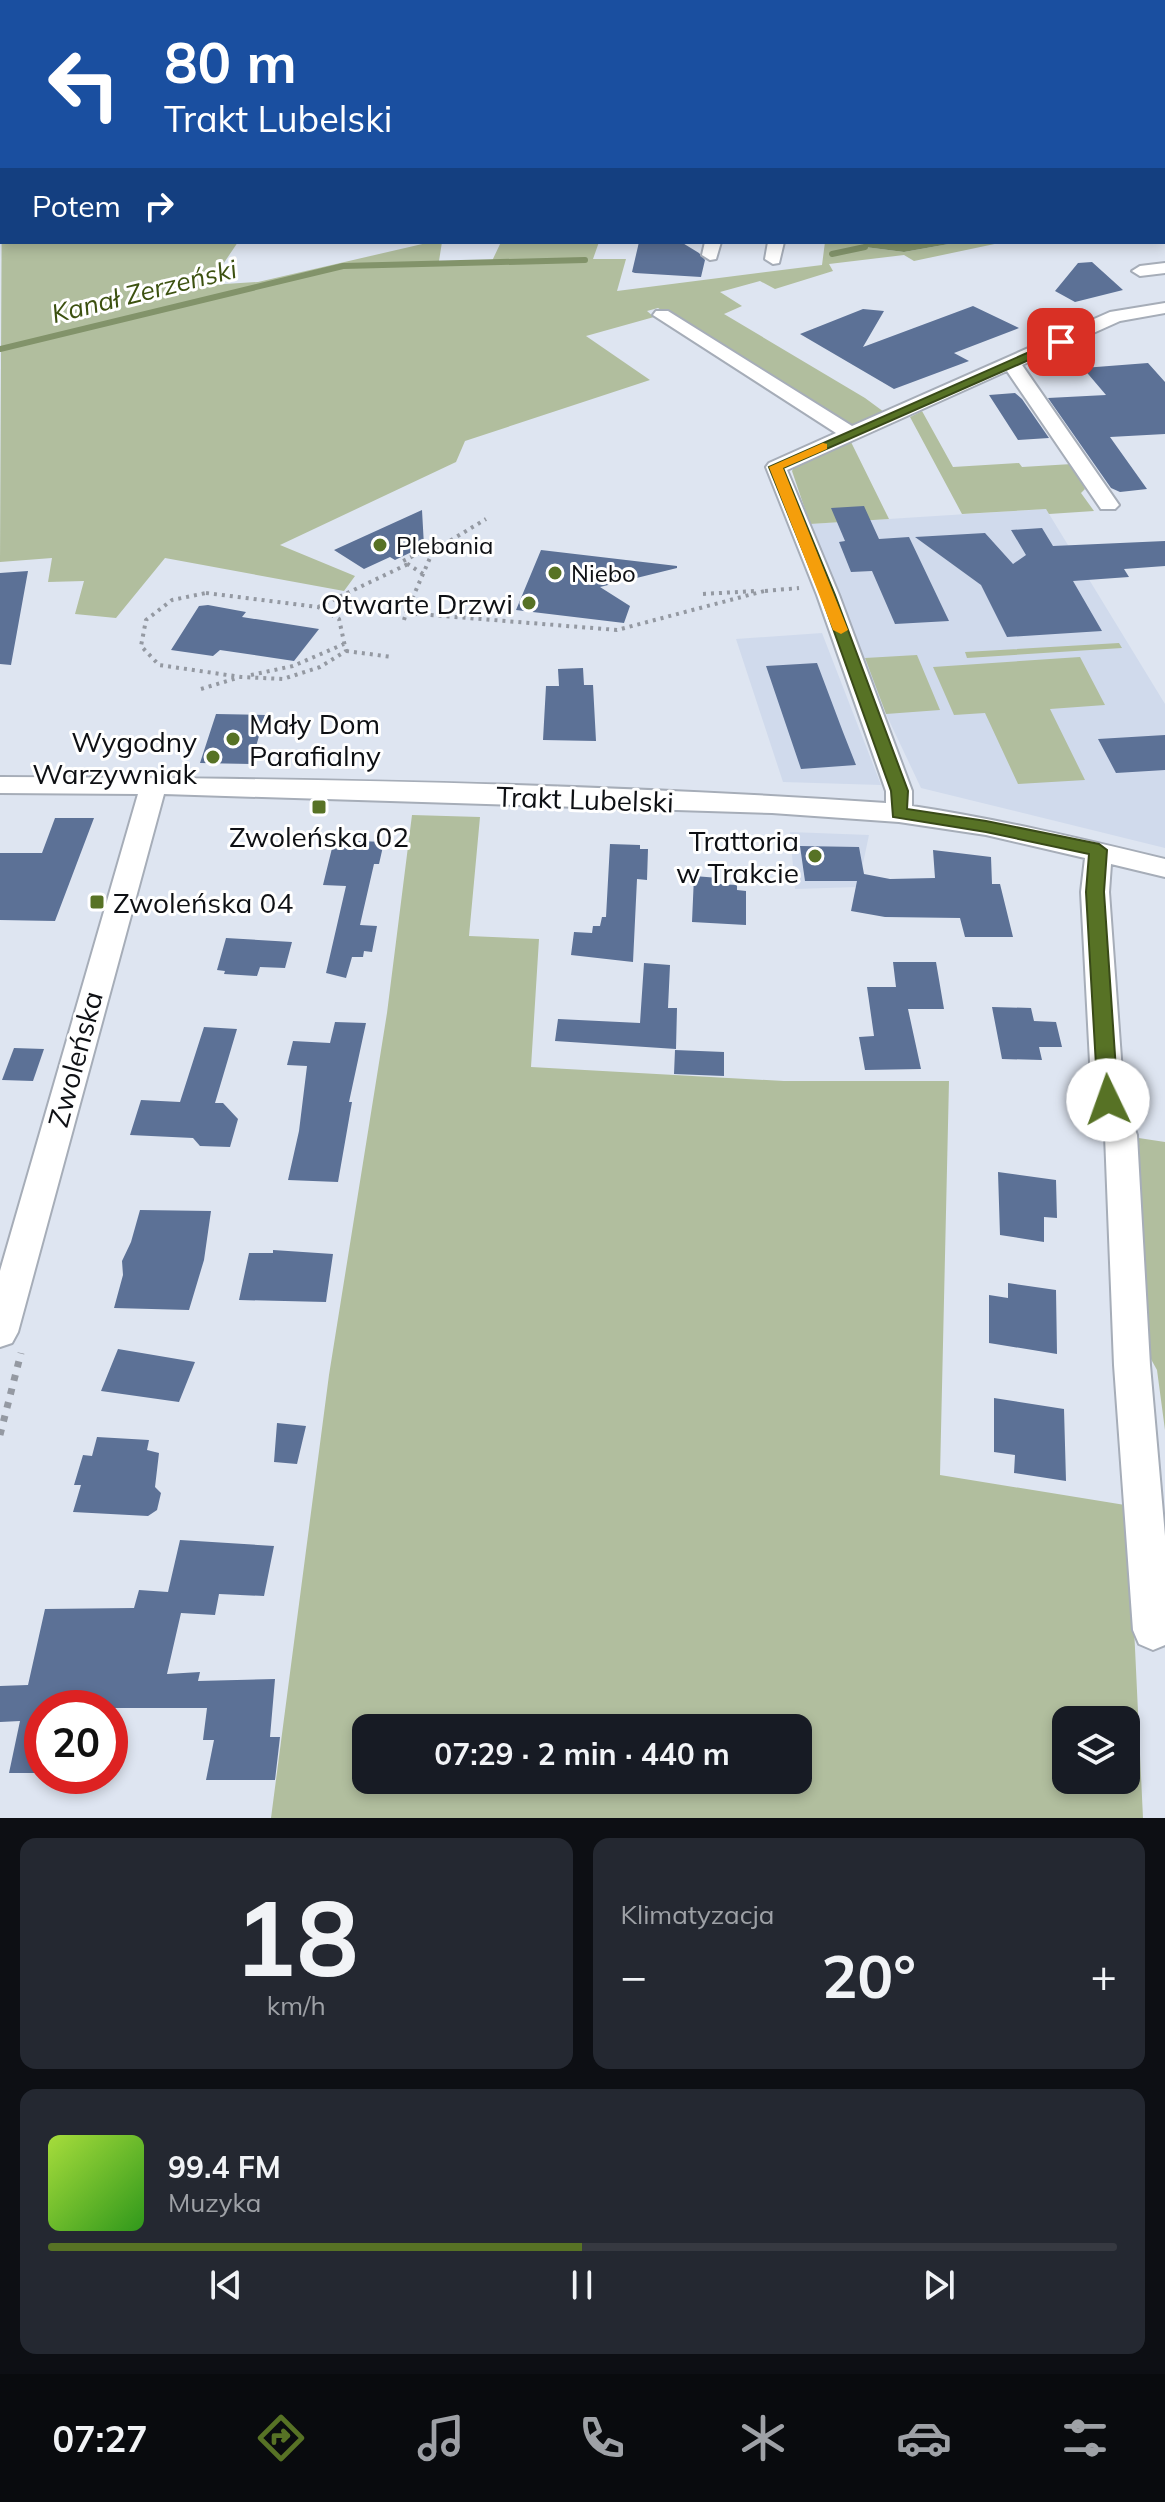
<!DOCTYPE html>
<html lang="pl">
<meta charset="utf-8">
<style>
body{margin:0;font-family:Mulish,sans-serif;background:#242831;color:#f1f3f6;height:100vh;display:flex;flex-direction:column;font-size:30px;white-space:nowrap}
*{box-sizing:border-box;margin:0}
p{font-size:26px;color:#9ea1a6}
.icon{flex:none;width:44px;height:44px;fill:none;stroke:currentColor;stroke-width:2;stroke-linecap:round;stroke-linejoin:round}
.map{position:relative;height:1818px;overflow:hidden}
.sheet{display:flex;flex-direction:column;gap:20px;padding:20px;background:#0d0f14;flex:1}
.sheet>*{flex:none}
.hud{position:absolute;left:0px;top:0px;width:1166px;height:244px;box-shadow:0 4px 12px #0003;background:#1a4fa0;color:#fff;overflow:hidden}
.tools{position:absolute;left:1052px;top:1706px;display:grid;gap:16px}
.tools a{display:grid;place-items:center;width:88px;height:88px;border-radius:16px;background:#171b24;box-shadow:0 4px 12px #0003;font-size:40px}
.speed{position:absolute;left:24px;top:1690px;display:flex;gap:16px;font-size:40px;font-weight:700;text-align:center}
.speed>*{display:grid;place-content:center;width:104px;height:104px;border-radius:50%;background:#171b24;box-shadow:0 4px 12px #0003;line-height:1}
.speed .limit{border:12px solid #d22;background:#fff;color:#111}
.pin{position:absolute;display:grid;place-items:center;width:68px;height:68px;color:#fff;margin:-34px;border-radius:16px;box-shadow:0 4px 12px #0006}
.me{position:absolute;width:88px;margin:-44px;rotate:357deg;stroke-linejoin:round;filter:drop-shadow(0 0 6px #0008)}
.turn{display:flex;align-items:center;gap:28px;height:168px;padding:0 32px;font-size:36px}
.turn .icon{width:104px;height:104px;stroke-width:2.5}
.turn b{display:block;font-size:56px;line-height:68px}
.then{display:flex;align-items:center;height:76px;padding:0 32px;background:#0003;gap:16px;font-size:30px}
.big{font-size:60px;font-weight:700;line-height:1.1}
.sheet .card{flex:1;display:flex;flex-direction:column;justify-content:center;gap:12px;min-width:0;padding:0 28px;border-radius:16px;background:#242831}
.sheet .dial{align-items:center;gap:0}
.dial b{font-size:104px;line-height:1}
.song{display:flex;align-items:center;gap:24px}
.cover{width:96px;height:96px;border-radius:12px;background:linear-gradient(135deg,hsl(80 70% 55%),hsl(110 70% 35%))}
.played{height:8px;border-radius:4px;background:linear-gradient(90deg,#577225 50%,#363941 50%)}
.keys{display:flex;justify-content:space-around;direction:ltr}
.heat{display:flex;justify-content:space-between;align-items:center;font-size:44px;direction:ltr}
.sheet .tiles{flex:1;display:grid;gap:20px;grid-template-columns:1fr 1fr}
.card:last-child{grid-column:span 2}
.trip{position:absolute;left:352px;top:1714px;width:460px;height:80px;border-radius:16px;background:#171b24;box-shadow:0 4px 12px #0003;font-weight:700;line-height:80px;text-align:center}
.tab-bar{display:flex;height:128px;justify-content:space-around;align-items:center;background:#090b0e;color:#9ea1a6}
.tab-bar .icon{width:56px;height:56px}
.tab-bar .current{color:#577225}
.tab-bar b{font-size:36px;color:#f1f3f6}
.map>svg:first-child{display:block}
</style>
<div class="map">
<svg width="1165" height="1818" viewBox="0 0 1165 1818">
<rect width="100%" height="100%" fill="#dee5f1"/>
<path fill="#d0daec" d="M1046,509L1165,704V848L921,788L886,714L810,524Z
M822,633L881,785L783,782L736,639Z
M790,832L869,835L858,887L795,889Z"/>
<path fill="#b1be9e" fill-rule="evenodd" d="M0,0H163L2,2L0,149Z
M2,164V242H238L209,285L258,282L431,242H442L439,261H492L501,242H599L593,259H626L617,291L822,265L825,242H862L865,247L904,252L960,242H1004L914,261L904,255L829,264L833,271L775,289L760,281L720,292L742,306L724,314L865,398L884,412L850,426L658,308L647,311L654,317L586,336L650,380L465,441L456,462L280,545L355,576L344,591L165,558L116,618L75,614L84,581L48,582L52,558L0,562Z
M922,411L953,467L1019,463L1022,467L1072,464L1085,489L1081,493L1094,511L1049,514L1046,509L962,514L910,417Z
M851,442L889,519L810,524L792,471L794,467Z
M1119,643L1122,648L967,658L965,652Z
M917,655L940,710L886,714L865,658Z
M1080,657L1105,705L1050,709L1085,780L1018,784L985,713L954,715L933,667Z
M412,815L480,817L469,936L539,939L531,1067L784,1081H949L940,1475L1125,1505L1129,1521L1143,1818H271L329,1375L387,1013ZM1066,1720H1126V1780H1066ZM366,1728H798V1780H366Z
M1132,1137L1165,1142V1430L1157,1370L1141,1341Z"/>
<path fill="#82936a" d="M862,242H960L904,252L865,247Z"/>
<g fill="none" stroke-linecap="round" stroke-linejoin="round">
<path stroke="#82936a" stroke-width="6" d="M832,254L865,247
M0,349L343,266L585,260"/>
</g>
<path fill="#5c7196" d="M639,242H681L699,253L705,260L701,277L635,273L632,272Z
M1092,262L1123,290L1075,302L1055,291L1078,263Z
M973,306L1019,328L954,353L969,361L894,389L800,334L863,309L884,311L863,347Z
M1148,363L1165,382V434L1110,437L1147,489L1120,492L1111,488L1048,398L1106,395L1083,368Z
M1015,393L1022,399L1049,438L1018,440L989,395Z
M864,506L879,539L909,537L949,621L895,624L872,571L851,572L839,542L845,541L831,508Z
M422,510L424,546L395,560L390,557L364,569L334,550Z
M1042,528L1053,546L1165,541V566L1124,569L1129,577L1073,581L1102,631L1007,637L981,585L915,537L985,533L1013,564L1026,555L1011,530Z
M541,550L677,566V568L600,587L630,606L624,623L516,610Z
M28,571L11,665L0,664V573Z
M208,605L246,612L242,617L319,629L294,661L220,650L213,656L171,650L199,606Z
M817,663L843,732L856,765L801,769L766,666Z
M583,668L584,685H593L596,741L543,740L546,686H559L558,669Z
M216,714L265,715L251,764L200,763Z
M1165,735V770L1116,773L1098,739Z
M55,818H94L55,921L0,920V853H42Z
M334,840L384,842L379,864H374L360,925L377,926L372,952L364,951L363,957H352L346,978L326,973L346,886L323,885Z
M610,844L640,845V849H648L647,880L637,879L633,962L571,955L574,932L592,933L593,926H600L602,917H606Z
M800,846L859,847L864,874L890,879L935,878L933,850L991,857L992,884H1000L1013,937H965L960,918L885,917L851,911L857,881H805Z
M694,876L719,878V884L737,885V890L746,891V925L692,922Z
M226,938L292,942L285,968L260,967L257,976L224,974L225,971L217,970Z
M893,962H936L944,1009H908L921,1069L865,1070L859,1037L874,1036L867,987H896Z
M644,963L670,965L668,1008H677L676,1049L555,1041L558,1019L640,1023Z
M992,1007L1031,1008L1034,1021L1056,1022L1062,1047H1039L1042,1060L1002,1059Z
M335,1022L366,1023L349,1102H352L338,1182L288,1180L299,1131L307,1066L287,1065L293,1041L330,1043Z
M204,1027L237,1029L215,1103H223L238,1119L230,1147L200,1146L193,1138L130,1135L141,1100L180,1102Z
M14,1048L44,1049L33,1081L2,1080Z
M675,1050L724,1052V1076L674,1074Z
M998,1172L1056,1180L1057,1218L1044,1217V1242L1000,1235Z
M140,1210L211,1211L204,1260L189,1310L114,1308L123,1275L122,1261L131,1242Z
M273,1250L333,1254L326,1302L239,1300L249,1253H273Z
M1008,1283L1056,1290L1057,1354L989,1343V1295L1008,1298Z
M118,1349L195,1362L179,1402L101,1391Z
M994,1398L1064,1409L1066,1481L1014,1473L1015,1455L994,1452Z
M277,1423L306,1426L297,1464L274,1462Z
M97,1437L149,1440L147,1450L159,1453L155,1487L161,1493L157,1510L148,1516L73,1512L81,1485H74L83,1455L92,1456Z
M180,1540L274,1546L264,1596L219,1594L215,1615L181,1613L167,1674L200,1672L198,1681L275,1679L270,1737H280L275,1780H206L214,1740H203L207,1708H42V1773H9L20,1721L0,1722V1686L28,1685L45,1609L134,1608L139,1590L168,1592Z"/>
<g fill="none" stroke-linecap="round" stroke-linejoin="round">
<defs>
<path id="minor" d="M222,0H235L221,2Z
M450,0H463L449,2Z
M616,0H637L638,2H617Z
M772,0H784V2H772Z
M895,0H907V2H895Z
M974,0H986V2H974Z
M1015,0H1027L1028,2H1016Z
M1164,97H1165V105H1164Z
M705,242H721L716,259L710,260L702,255Z
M768,242H784L779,263L773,264L765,259Z
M1165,263V273L1140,276L1132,271L1140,266Z
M1165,303V313L1120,321L1022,365L1119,505L1115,509H1101L1007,371L787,470L839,595L912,791V806C998,819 1082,839 1165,859V877L1111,864L1109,892L1124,1100L1137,1135L1150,1365L1165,1536V1645L1153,1650L1139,1644L1133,1630L1114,1365L1105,1135L1092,1100L1081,892L1085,858L986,835L899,822L772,813L164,794L18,1332L12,1343L0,1347V1271L138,794L0,793V777C295,778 592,783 886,803V791L817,595L766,467L769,463L836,433L653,315L656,311H668L852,426L1110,312Z"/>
</defs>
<use href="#minor" stroke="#a6adb8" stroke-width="4"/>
<path stroke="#9499a2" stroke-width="4" stroke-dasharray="3 5" stroke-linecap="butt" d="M423,574L403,561L429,548L433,551
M765,591L799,588
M206,593L318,607L339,619L346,651L320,667L283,679L241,677L159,665L141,646L146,620L172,600Z
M703,594L755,591
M318,607L408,564
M406,613L433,551L486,519
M404,620L406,613L617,630L768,590
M346,651L392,657
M251,675L293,666L344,644
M201,689L237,678"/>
<path stroke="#9499a2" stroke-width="7" stroke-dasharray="6 8" stroke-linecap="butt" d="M0,1435L21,1353"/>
<use href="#minor" fill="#fff" fill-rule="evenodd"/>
</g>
<path fill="#577225" stroke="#394a18" stroke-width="2" d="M1061,338L1067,342L1065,344L783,468L835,595L908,791L907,809L986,821L1099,844L1107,850L1104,892L1118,1100L1115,1105H1101L1098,1100L1086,892L1089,854L986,832L893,817L891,791L821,595L769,467Z"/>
<path fill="#f59e0b" d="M823,443L827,444V449L783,468L848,630L841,634L833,630L769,467Z"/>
<g fill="#577225" stroke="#fff" stroke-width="3">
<circle cx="380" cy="545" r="8"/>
<circle cx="555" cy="573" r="8"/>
<circle cx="529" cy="603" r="8"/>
<circle cx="233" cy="739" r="8"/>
<circle cx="213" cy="757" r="8"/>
<rect x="311" y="799" width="16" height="16" rx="4"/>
<circle cx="815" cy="856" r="8"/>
<rect x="89" y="894" width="16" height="16" rx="4"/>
</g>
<g text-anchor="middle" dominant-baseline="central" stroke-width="6" stroke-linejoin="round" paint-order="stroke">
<g font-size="24" fill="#0e1014" stroke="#fff" text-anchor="start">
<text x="396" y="545">Plebania</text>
<text x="571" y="573">Niebo</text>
</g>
<g font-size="26" font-style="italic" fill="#3c5110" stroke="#fff">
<text transform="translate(144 291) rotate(-14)">Kanał Zerzeński</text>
</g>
<g font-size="28" fill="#0e1014" stroke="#fff" text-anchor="end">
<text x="513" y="603">Otwarte Drzwi</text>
<text x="249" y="723" text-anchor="start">Mały Dom<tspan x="249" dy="32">Parafialny</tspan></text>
<text x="197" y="741">Wygodny<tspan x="197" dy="32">Warzywniak</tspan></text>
<text x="319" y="836" text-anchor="middle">Zwoleńska 02</text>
<text x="799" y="840">Trattoria<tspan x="799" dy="32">w Trakcie</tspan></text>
<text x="113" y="902" text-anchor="start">Zwoleńska 04</text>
</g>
<g font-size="28" fill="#0e1014" stroke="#fff">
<text transform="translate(585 799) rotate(2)">Trakt Lubelski</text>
<text transform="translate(75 1059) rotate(-75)">Zwoleńska</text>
</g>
</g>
</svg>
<div class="tools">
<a><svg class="icon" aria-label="layers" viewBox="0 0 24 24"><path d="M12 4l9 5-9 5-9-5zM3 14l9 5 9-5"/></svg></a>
</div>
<div class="speed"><div class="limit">20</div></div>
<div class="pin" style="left:1061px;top:342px;background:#d93025"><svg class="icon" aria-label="arrive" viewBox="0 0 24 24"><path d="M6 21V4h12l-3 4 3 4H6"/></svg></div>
<svg class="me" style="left:1108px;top:1100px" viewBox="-20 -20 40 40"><circle r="19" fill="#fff"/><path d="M0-13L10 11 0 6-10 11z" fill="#577225"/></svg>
<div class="trip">07:29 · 2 min · 440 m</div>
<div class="hud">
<div class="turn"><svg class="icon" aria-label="left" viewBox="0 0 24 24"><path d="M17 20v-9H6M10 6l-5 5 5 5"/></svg><div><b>80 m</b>Trakt Lubelski</div></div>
<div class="then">Potem<svg class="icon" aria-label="right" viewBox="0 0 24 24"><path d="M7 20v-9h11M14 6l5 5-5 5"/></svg></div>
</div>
</div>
<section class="sheet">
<div class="tiles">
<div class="card dial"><b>18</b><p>km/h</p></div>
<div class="card"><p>Klimatyzacja</p>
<div class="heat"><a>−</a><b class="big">20°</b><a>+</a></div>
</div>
<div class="card">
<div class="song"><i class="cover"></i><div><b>99.4 FM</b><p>Muzyka</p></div></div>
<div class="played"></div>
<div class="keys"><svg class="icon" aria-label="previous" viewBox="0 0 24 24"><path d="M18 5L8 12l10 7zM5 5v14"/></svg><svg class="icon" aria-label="pause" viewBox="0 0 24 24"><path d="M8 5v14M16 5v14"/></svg><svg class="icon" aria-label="next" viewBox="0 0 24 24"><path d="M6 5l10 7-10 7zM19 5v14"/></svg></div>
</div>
</div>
</section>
<nav class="tab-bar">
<b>07:27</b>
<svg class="icon current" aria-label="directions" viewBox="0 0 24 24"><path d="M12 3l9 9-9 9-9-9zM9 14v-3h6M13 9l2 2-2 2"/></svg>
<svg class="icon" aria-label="music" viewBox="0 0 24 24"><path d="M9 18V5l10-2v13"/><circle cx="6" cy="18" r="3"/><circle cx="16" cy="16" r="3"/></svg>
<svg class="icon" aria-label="phone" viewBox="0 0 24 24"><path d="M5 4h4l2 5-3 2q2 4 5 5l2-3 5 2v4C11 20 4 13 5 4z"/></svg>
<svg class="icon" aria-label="climate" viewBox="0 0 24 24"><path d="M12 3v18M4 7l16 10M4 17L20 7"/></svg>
<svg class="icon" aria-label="car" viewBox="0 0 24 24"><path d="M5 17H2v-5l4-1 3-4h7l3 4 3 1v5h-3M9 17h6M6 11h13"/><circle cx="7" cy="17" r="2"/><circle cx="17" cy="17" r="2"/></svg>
<svg class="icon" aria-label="filters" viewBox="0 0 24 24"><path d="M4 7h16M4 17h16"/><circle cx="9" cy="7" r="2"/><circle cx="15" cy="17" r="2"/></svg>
</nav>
